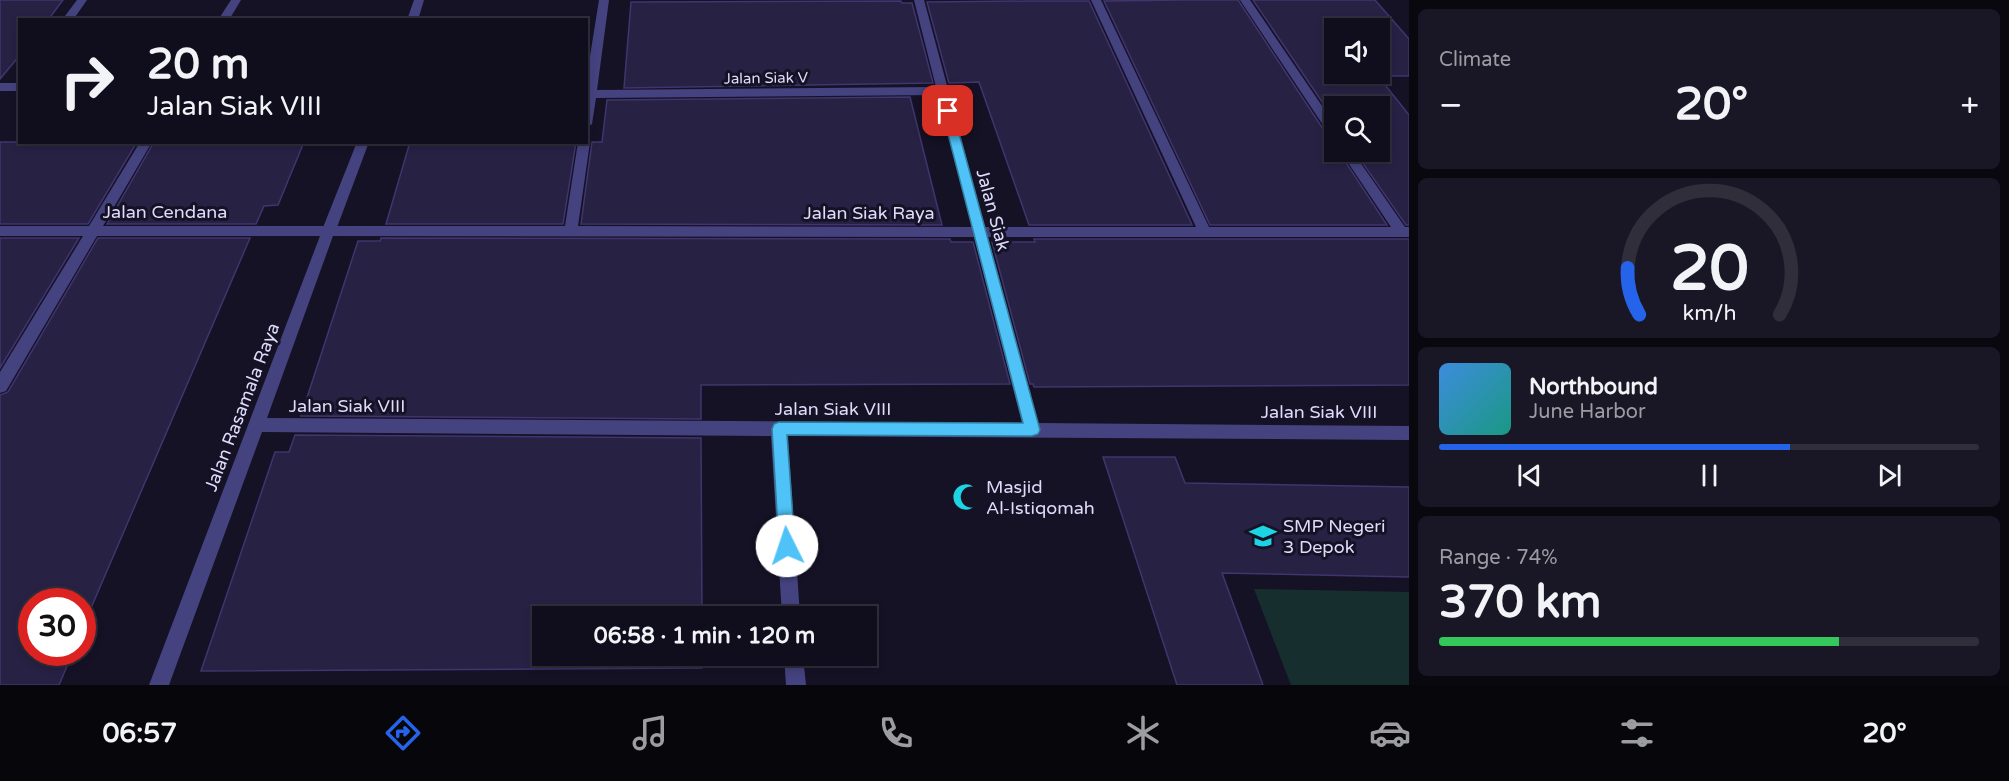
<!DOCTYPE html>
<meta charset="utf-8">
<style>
body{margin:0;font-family:"Varela Round",sans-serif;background:#191725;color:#f1f3f6;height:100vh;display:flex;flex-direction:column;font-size:22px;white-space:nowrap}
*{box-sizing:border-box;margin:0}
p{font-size:20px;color:#9c9ca3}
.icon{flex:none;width:33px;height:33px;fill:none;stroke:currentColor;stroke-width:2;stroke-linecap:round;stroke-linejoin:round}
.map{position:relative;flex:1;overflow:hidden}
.details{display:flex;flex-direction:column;gap:9px;padding:9px;background:#09080f;width:600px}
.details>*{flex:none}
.guide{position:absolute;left:18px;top:18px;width:570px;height:126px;border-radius:0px;box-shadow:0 3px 9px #0003,0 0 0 2px #302e3b;background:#100e1c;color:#f1f3f6;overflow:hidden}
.tools{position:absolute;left:1324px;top:18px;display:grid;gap:12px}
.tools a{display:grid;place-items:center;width:66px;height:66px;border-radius:0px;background:#100e1c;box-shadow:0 3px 9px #0003,0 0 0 2px #302e3b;font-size:30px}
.speed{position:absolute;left:18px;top:588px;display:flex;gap:12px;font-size:30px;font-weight:700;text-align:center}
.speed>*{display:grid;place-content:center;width:78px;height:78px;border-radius:50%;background:#100e1c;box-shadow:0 3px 9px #0003,0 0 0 2px #302e3b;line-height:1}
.speed .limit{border:9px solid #d22;background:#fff;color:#111}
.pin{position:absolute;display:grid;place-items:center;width:51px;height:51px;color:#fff;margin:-26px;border-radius:12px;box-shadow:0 3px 9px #0006}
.me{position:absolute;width:66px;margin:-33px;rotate:356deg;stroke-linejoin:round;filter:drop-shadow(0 0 4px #0008)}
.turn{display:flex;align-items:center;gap:21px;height:126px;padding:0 30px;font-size:27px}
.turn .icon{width:78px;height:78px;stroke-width:2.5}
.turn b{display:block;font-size:42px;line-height:51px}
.big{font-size:45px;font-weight:700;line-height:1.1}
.details .tile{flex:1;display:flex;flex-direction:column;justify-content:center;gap:9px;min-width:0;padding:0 21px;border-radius:9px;background:#191725}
.details .dial{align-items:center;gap:0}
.dial svg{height:156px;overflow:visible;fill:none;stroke:#302e3b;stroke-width:7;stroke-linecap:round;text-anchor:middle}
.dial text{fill:#f1f3f6;stroke:none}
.song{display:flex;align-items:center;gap:18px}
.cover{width:72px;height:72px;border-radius:9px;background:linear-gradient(135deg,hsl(210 70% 55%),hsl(170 70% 35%))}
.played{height:6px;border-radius:3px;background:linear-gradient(90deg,#2563eb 65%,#302e3b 65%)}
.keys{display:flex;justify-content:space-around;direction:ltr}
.heat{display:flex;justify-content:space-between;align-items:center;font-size:33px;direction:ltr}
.charge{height:9px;border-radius:4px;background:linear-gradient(90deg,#34c759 74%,#302e3b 0)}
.trip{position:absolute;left:532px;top:606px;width:345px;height:60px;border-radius:0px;background:#100e1c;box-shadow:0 3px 9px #0003,0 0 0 2px #302e3b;font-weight:700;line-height:60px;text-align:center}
.menu{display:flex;height:96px;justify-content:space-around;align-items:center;background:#06060b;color:#9c9ca3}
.menu .icon{width:42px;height:42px}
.menu .selected{color:#2563eb}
.menu b{font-size:27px;color:#f1f3f6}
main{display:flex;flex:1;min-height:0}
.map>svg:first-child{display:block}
</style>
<main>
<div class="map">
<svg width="1409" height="685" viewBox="0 0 1409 685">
<rect width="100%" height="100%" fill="#151226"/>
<path fill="#162f2e" d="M1254,589L1409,592V685H1291Z"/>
<path fill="#272144" stroke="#40356e" stroke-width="1.5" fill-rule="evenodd" d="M0,0H63L48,20H20V55L0,79Z
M1183,0H1238L1329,138L1335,140V152H1339L1387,225H1210L1104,1Z
M1253,0H1375L1409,39V76H1378L1409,115V225H1406L1355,152H1380V106H1335V121ZM1335,28H1380V74H1335Z
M901,1L902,3H912L933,83L624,88L631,2Z
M1029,1H1089L1192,225H1029L979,82L949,83L927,2Z
M910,97L942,225L581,224L592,142H602L607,100Z
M0,142H137L88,224H0Z
M154,142H304L278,205L264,206L256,224H107Z
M410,142H576L563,224H386Z
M0,238H79L0,368Z
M98,238H250L82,629V602H32V652H73L59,685H0V395L8,392Z
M381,238L950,239L951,242H973L1010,384L701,385V419L301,416L358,241H380Z
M1034,239H1409V385L1034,387L1033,384H1030L992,242H1035Z
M295,435L701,438L702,616H543V656H702V668L201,671L275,452H289Z
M1103,457H1175L1185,483L1409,487V577L1222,573L1263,685H1177Z"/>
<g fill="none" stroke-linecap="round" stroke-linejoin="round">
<path fill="#44437f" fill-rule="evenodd" d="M77,0H87L73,20H62Z
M231,0H241L229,20H218Z
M599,0H609L597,90L936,87L914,0H924L985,227H1196L1091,0H1101L1209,227H1391L1341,152H1353L1405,227H1409V237H988L1038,423L1409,426V440L788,436L800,616H782L771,436L262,432L169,685H149L320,236H97L6,391L0,393V372L83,236H0V226H89L140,142H152L103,226H565L578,142H586V139L590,142L578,226L972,227L938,95L596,98L592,124L586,128V81ZM333,236L974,237L1022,423L267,418Z
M1240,0H1250L1335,125V138L1331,137Z
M0,83H20V91H0Z
M784,656H803L806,685H786Z"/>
<path fill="#44437f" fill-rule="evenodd" d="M414,0H424L418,20H407Z
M357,142H369L336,230L329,235L324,234L322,230Z"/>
</g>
<path fill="#4fc3f7" stroke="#337fa1" stroke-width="1.5" d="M948,108L953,111L1040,430L1038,434L1032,436L787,435L795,546L793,552L787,554L781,552L779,546L772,429L774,424L779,422L1023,423L942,111Z"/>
<defs>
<symbol id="mosque-bare" viewBox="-9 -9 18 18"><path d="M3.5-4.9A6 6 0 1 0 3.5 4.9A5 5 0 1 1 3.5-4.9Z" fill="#1ed3e4" stroke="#151226" stroke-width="2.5" paint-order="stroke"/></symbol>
<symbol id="school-bare" viewBox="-9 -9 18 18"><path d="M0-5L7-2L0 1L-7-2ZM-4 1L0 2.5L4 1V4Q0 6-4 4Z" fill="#1ed3e4" stroke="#151226" stroke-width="2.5" paint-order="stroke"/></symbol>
</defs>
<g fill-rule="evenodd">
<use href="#mosque-bare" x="947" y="478" width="38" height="38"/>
<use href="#school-bare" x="1244" y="517" width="38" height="38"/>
</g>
<g text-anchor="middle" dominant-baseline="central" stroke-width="6" stroke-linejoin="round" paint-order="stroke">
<g font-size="15" fill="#dedbfb" stroke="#151226">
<text transform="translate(766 78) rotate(-1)">Jalan Siak V</text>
</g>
<g font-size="18" fill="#dedbfb" stroke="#151226">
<text transform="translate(993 210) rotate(75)">Jalan Siak</text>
<text x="165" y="212">Jalan Cendana</text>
<text x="869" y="213">Jalan Siak Raya</text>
<text x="347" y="406">Jalan Siak VIII</text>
<text transform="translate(242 407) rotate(-69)">Jalan Rasamala Raya</text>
<text x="833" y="409">Jalan Siak VIII</text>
<text x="1319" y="412">Jalan Siak VIII</text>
</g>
<g font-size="18" fill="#dedbfb" stroke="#151226" text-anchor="start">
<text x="986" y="487">Masjid<tspan x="986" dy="21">Al-Istiqomah</tspan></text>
<text x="1283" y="526">SMP Negeri<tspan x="1283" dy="21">3 Depok</tspan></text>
</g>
</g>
</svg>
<div class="tools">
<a><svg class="icon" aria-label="sound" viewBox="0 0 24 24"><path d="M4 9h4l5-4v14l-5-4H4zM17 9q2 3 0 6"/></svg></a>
<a><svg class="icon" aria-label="search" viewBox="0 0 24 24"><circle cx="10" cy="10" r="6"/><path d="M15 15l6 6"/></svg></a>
</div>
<div class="speed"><div class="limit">30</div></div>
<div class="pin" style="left:948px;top:111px;background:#d93025"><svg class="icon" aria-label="arrive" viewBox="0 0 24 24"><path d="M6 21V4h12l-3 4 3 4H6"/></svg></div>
<svg class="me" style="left:787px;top:546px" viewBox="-20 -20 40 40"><circle r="19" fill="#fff"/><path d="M0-13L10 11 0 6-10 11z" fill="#4fc3f7"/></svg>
<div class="trip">06:58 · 1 min · 120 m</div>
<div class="guide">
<div class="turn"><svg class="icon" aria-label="right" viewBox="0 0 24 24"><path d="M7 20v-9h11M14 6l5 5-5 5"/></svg><div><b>20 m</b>Jalan Siak VIII</div></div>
</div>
</div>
<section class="details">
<div class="tile"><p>Climate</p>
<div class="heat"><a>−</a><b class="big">20°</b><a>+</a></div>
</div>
<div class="tile dial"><svg viewBox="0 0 100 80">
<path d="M14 69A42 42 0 1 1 86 69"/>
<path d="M14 69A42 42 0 0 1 8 45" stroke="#2563eb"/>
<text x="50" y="56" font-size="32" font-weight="700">20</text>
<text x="50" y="72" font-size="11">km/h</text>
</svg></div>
<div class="tile">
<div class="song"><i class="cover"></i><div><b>Northbound</b><p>June Harbor</p></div></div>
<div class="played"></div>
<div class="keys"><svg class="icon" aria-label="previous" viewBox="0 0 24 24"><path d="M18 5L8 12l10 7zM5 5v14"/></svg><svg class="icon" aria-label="pause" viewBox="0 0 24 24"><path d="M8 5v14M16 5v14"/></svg><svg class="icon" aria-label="next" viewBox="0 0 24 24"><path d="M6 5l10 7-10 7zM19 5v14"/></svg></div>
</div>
<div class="tile"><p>Range · 74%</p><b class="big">370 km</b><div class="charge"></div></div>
</section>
</main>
<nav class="menu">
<b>06:57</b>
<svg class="icon selected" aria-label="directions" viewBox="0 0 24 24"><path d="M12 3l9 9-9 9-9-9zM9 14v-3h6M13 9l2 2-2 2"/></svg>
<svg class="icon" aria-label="music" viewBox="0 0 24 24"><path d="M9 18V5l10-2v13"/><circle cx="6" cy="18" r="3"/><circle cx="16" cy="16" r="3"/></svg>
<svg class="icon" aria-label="phone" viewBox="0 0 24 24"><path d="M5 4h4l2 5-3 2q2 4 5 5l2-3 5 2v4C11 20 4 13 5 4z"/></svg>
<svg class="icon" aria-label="climate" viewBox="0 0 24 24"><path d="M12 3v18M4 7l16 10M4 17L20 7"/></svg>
<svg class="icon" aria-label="car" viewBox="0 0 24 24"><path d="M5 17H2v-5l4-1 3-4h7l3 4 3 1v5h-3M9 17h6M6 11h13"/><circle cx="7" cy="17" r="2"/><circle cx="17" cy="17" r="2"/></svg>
<svg class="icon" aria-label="filters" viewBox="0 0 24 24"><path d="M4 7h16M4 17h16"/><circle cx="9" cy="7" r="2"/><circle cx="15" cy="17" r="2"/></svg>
<b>20°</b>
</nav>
